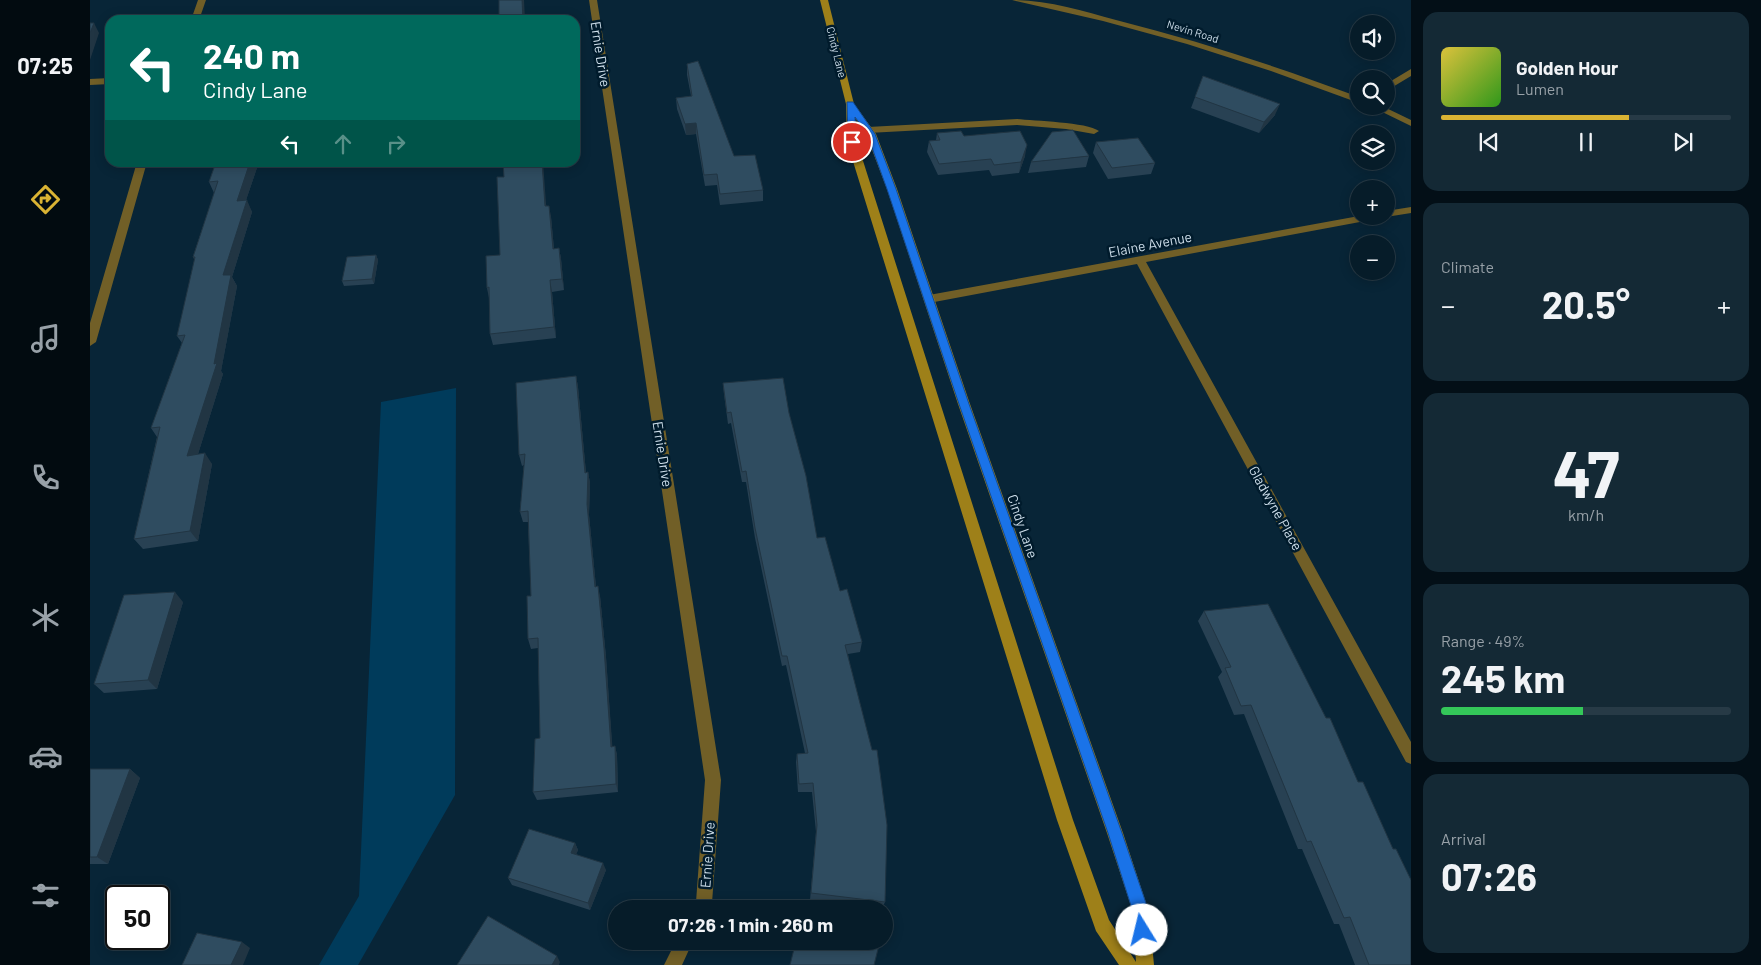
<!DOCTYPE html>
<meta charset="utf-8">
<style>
body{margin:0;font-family:Barlow,sans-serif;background:#142935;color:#f1f3f6;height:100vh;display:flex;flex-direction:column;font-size:19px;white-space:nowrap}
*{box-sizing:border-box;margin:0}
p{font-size:16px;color:#98a1a8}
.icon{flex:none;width:28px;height:28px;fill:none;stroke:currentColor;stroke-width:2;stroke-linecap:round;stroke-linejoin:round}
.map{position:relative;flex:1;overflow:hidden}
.sheet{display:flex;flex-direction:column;gap:12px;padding:12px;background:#030f17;width:350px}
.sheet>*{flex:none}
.top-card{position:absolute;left:15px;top:15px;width:475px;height:152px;border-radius:15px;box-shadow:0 2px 12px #0003,0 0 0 1px #273a46;background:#00695c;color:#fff;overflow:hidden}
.controls{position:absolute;left:1260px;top:15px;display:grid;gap:10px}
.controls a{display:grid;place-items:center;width:45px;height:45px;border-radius:50%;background:#061c29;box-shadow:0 2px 12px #0003,0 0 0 1px #273a46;font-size:25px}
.speed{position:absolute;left:15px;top:885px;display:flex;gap:10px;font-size:25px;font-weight:700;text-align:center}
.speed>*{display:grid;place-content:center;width:65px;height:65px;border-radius:50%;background:#061c29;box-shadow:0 2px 12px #0003,0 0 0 1px #273a46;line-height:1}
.speed .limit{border:2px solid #111;border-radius:8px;background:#fff;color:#111}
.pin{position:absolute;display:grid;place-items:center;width:42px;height:42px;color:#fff;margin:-21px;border:2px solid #fff;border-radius:50%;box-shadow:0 1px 5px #0007}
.me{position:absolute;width:55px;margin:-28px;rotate:351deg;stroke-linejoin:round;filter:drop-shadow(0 0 4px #0008)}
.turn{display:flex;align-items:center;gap:18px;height:105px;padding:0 15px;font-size:22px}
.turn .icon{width:65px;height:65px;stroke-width:2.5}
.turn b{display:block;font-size:35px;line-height:42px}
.lanes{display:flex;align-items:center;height:48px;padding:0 15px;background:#0003;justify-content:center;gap:25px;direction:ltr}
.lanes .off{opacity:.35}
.big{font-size:38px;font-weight:700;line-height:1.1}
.sheet .widget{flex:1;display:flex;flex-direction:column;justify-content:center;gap:8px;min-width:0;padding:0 18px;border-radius:15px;background:#142935}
.sheet .dial{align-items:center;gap:0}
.dial b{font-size:65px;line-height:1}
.song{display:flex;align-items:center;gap:15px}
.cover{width:60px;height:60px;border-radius:8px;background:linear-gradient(135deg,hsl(50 70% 55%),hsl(110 70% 35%))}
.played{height:5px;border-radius:2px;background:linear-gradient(90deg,#dab333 65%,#273a46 65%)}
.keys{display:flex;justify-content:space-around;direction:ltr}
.heat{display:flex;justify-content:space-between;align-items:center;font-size:28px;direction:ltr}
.charge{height:8px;border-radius:4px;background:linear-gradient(90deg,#34c759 49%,#273a46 0)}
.trip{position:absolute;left:518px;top:900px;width:285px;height:50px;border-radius:25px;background:#061c29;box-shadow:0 2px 12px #0003,0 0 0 1px #273a46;font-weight:700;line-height:50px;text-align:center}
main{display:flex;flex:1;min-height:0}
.menu{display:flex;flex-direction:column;width:90px;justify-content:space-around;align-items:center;background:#020b10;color:#98a1a8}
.menu .icon{width:35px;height:35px}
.menu .active{color:#dab333}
.menu b{font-size:22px;color:#f1f3f6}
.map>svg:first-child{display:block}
</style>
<main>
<nav class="menu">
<b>07:25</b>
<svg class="icon active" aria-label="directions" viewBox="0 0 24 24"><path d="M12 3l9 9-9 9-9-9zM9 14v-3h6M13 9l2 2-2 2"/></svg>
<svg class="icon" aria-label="music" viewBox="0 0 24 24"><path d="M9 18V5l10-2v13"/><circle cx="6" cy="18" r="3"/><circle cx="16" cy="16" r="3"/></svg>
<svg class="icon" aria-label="phone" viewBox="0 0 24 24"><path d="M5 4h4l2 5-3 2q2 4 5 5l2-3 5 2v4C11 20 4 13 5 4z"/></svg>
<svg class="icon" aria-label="climate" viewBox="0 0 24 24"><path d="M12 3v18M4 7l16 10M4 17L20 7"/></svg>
<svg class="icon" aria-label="car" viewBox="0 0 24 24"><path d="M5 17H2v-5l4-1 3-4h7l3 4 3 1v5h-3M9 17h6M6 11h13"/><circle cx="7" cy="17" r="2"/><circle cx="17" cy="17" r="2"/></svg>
<svg class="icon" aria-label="filters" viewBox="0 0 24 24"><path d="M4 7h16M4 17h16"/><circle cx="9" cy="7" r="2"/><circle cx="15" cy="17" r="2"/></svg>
</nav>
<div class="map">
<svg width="1321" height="965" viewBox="0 0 1321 965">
<rect width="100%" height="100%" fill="#082537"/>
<path fill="#003b5b" d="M366,388L365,795L268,965H229L269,896L291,402Z"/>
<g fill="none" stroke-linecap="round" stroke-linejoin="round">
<path fill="#715f27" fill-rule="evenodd" d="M927,119C944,121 997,122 1009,131L1004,134L976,129L927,125L778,133L773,130L778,127Z"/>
<path fill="#715f27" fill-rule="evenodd" d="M108,0H116L109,20H101Z
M499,0H507L631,780L622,903L620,909H603L606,902L615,780Z
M1321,69V76L1296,91V84Z
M20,78V84L0,85V79Z
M47,162H57L6,342L0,346V323Z
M1321,207V213L1296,217L1293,216H1296V211Z
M1269,216H1291L1286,219L1056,262L1321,742V764L1316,762L1047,264L839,303L834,299L839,295Z
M586,941H603L592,965H574Z"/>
<path fill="#715f27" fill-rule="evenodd" d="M922,0C957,0 993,11 1026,20C1109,41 1189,67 1269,97V103L1181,71L1097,44L1013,21Z
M1280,106H1292L1321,120V126Z"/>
<path fill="#9e8019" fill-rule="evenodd" d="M730,0H738L764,104L786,134L807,189L880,404L1033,833L1059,912L1064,965H1029L1006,931L967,820L757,142L756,104ZM765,118L776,134L797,189L868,404L1017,833L1043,912L1046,962L1019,920L983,820L767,142Z"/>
</g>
<path fill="#284153" d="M597,64L644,156L673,190V201L630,205L627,185L615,186L606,134L596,135L587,109L586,98L601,96L597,75Z
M1113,76L1185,115L1169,133L1101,108Z
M847,133L874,136L935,156L929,173L902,176L899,170L848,175L837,152L839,141L846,140Z
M1006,142L1065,163L1061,174L1018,179L1003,153Z
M999,156L996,167L938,173L941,162Z
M126,162H169L156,200L162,212L142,277L147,286L131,371L133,374L108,454L122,464L108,541L53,549L44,539L67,437L61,428L92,343L87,336L105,261L103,257L124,193L119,182Z
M414,177L457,206L461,217L464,249L469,248L471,259L474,290L462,292L466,338L403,345L400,334L399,298L397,288L410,255Z
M286,255L288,260L284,284L254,286L252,281Z
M486,376L488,387L496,473L498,472L500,483L499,515L506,587L510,596L516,657L522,746H525L527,755L528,792L447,800L443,792L450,738L448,648L441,649L438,639L441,596L438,522H433L430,512L434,465L432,466L429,455Z
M633,383L699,413L727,538L772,642L770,652L758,654L795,902L792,908L720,900L726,832L722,792H708L706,762L707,754L715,753L696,665L692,666L665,538L656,482H652L641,423L638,424L634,394Z
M93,602L67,689L14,693L4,684Z
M1114,611L1321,965H1265L1249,924H1244L1212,849H1208L1154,714L1144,715L1128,677L1132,672L1108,621Z
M0,769H40L50,778L18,864H0Z
M485,843L488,850L486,854L516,870L500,910L422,885L418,878Z"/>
<path fill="#213543" d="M432,0H434L435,20H433Z
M4,23L9,33L0,60V33Z
M1190,104L1185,115L1169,133L1174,122Z
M606,123V134L596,135L595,124Z
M937,145L935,156L929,173L931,162Z
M160,162H169L152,212L147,201Z
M452,162H453L457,217L455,206Z
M157,200L162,212L142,277L147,286L131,371L133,374L104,467L97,456L124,364L133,275Z
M459,206L461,217L465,260L463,249Z
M469,248L471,259L474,290L472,279Z
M286,255L288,260L284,284L282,279Z
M460,280L462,292L466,338L464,327Z
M486,376L488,387L497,483L495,473Z
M115,453L122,464L108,541L100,531Z
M498,472L500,483L499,515L507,597L505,587L497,504Z
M508,586L510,596L516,657L523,755L521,747Z
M85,592L93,602L67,689L58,680Z
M525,746L527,755L528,792L526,784Z
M40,769L50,778L18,864L7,857Z
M485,843L488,850L484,860L481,853Z
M513,863L516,870L500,910L498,903Z
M152,942L160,948L153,965H141Z
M467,956L470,962L469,965H462Z"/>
<path fill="#2f4c60" stroke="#213543" d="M409,0H432L433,20H409Z
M0,23H4L0,33Z
M608,61L644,156L665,155L673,190L630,194L627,174L614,175L606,123L595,124L586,98L602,96L597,64Z
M1113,76L1190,104L1174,122L1105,97Z
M983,130L999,156L941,162L962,132Z
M871,131L874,136L930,131L937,145L931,162L904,165L901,159L849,164L839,141L850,140L847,133Z
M1048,138L1065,163L1022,168L1006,142Z
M126,162H160L147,201L157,200L133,275H141L124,364L127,363L97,456L115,453L100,531L44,539L70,427L61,428L95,335L87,336L105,257H103L128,181L119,182Z
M413,162H452L455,206H459L463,249L469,248L472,279L460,280L464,327L400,334L399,287L397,288L396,256L410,255L407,177H414Z
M286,255L282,279L252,281L257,257Z
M486,376L495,473L498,472L497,504L505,587L508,586L514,648L521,747L525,746L526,784L443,792L445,739L450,738L448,638L438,639L437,596H441L438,511L430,512L435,454L429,455L426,383Z
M693,378L699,413L716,476L727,538L735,537L750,591L757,589L772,642L755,645L782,750H787L797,825L795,902L721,893L727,825L723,783L709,784L707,754L718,753L697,656H692L665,528L656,471L652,472L641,412L637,413L633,383Z
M85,592L58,680L4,684L34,595Z
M1178,604L1236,718H1240L1268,782H1273L1303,849H1306L1321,880V965H1279L1260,917L1254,918L1221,841L1217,842L1161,705L1151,706L1135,668L1141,667L1114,611Z
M0,769H40L7,857H0Z
M439,829L485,843L481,853L513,863L498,903L418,878Z
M398,916L467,956L462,965H367Z
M107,933L152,942L141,965H92Z
M706,941H779L789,945L784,965H700Z"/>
<path fill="#1a73e8" stroke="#114b97" d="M757,102H763L785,134L806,189L879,404L1032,833L1059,912L1060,930L1058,935L1052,938L1047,935L1043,912L1018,833L869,404L797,189L777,134L765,117L766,142L762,145L758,142Z"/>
<g text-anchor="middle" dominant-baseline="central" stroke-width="5" stroke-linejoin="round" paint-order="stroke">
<g font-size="11" fill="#cddeea" stroke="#001b2c">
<text transform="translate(1103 31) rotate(17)">Nevin Road</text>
<text transform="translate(747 52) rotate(76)">Cindy Lane</text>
</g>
<g font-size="14" fill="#cddeea" stroke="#001b2c">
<text transform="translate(511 54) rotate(81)">Ernie Drive</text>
<text transform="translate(1060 244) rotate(-11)">Elaine Avenue</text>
<text transform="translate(573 454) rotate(81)">Ernie Drive</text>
<text transform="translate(1186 508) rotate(61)">Gladwyne Place</text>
<text transform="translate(933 526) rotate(71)">Cindy Lane</text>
<text transform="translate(617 855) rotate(-86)">Ernie Drive</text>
</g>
</g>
</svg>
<div class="controls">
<a><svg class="icon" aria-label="sound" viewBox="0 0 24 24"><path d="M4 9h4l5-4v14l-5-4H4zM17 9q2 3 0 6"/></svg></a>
<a><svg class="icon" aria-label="search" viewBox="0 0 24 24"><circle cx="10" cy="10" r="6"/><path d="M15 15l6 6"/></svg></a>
<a><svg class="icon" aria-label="layers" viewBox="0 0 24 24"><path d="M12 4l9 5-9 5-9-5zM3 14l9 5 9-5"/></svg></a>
<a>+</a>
<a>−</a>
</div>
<div class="speed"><div class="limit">50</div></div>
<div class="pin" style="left:762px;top:142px;background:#d93025"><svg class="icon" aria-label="arrive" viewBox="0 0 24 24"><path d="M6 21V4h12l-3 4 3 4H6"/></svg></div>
<svg class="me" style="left:1052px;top:930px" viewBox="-20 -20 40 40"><circle r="19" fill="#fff"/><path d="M0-13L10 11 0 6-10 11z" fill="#1a73e8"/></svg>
<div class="trip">07:26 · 1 min · 260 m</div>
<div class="top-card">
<div class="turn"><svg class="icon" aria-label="left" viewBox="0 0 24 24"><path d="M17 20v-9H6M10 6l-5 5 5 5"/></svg><div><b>240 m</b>Cindy Lane</div></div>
<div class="lanes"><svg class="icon" aria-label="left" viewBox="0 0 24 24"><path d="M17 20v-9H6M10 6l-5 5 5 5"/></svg><svg class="icon off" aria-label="ahead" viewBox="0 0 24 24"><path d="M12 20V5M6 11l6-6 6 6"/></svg><svg class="icon off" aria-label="right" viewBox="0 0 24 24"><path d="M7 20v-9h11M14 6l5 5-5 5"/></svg></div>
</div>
</div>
<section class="sheet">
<div class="widget">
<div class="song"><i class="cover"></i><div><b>Golden Hour</b><p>Lumen</p></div></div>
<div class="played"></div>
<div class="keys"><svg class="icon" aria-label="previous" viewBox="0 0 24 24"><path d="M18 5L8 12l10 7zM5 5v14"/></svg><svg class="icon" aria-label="pause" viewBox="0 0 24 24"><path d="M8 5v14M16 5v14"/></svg><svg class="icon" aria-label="next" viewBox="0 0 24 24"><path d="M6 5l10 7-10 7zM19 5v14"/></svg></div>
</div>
<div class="widget"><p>Climate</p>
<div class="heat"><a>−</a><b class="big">20.5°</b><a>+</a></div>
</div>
<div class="widget dial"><b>47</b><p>km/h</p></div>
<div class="widget"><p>Range · 49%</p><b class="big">245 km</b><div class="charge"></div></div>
<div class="widget"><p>Arrival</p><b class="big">07:26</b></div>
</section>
</main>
